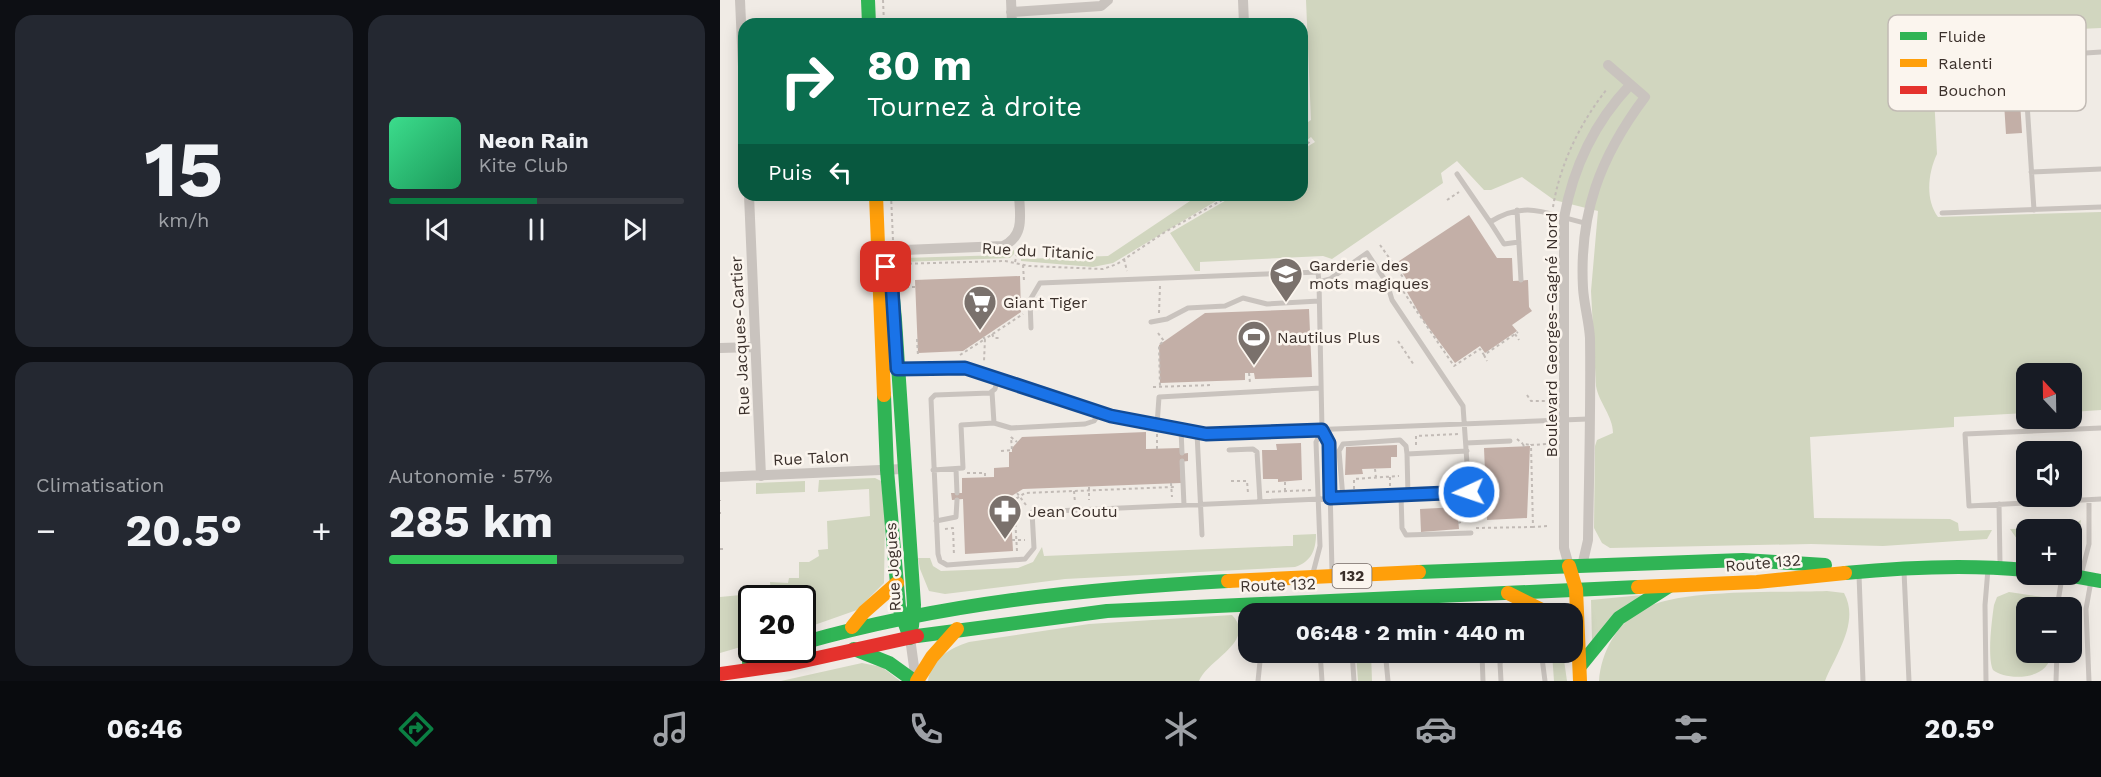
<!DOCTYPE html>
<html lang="fr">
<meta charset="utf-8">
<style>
body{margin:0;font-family:"Work Sans",sans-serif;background:#242831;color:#f1f3f6;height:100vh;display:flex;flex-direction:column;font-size:22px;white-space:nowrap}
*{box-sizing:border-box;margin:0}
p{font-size:20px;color:#9ea1a6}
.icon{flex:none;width:33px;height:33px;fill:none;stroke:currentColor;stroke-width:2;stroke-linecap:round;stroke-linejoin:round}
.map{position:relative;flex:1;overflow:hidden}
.panel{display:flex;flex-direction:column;gap:15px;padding:15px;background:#0d0f14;width:720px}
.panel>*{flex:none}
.top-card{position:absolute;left:18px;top:18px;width:570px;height:183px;border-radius:18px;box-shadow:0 3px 15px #0003;background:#0b6e4f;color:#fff;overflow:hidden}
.needle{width:39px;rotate:338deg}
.buttons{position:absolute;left:1296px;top:363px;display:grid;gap:12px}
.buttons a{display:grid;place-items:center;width:66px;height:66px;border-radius:12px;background:#171b24;box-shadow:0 3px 15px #0003;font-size:30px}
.speed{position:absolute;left:18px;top:585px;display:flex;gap:12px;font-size:30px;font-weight:700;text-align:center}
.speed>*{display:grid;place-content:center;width:78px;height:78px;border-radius:50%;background:#171b24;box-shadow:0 3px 15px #0003;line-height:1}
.speed .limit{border:3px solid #111;border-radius:9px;background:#fff;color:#111}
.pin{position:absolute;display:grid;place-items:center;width:51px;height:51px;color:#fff;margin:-26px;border-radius:12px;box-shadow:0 3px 9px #0006}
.me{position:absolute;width:66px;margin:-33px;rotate:267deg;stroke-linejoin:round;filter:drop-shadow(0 0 4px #0008)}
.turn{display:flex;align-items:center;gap:21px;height:126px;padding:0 30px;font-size:27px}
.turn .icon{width:78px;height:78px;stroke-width:2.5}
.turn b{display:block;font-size:42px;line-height:51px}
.then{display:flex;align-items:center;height:57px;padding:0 30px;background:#0003;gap:12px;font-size:22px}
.big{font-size:45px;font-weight:700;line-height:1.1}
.panel .widget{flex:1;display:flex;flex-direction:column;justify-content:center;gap:9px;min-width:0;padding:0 21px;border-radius:18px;background:#242831}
.panel .dial{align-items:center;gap:0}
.dial b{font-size:78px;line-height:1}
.song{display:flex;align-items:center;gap:18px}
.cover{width:72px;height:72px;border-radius:9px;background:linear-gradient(135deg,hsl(150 70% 55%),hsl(150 70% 35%))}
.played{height:6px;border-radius:3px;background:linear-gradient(90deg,#0b8043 50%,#363941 50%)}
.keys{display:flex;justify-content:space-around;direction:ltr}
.heat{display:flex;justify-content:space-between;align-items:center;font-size:33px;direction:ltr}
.charge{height:9px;border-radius:4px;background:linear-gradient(90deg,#34c759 57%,#363941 0)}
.panel .tiles{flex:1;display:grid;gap:15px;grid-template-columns:repeat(2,1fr)}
.trip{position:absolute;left:518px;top:603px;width:345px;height:60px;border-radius:18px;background:#171b24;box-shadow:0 3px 15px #0003;font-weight:700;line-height:60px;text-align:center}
.tabs{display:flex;height:96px;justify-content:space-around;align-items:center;background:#090b0e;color:#9ea1a6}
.tabs .icon{width:42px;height:42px}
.tabs .active{color:#0b8043}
.tabs b{font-size:27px;color:#f1f3f6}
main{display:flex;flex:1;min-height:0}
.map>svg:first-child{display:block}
</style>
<main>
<section class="panel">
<div class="tiles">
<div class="widget dial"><b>15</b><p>km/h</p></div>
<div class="widget">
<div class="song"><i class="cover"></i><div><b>Neon Rain</b><p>Kite Club</p></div></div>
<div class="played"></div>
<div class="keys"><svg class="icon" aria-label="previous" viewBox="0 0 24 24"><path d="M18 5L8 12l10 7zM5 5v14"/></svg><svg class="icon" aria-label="pause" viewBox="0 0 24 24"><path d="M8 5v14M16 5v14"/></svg><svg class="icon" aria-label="next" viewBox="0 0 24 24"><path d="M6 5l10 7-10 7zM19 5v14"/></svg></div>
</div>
<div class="widget"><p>Climatisation</p>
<div class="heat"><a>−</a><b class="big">20.5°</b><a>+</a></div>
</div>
<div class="widget"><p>Autonomie · 57%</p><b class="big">285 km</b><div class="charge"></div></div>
</div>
</section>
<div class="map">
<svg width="1381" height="681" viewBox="0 0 1381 681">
<rect width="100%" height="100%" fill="#f0ebe5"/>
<path fill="#d1d6bf" d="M586,0H1381V28L1211,36L1217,154C1208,173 1205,199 1218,217L1381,212V410L1352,412V374H1306V413L1234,417V427L1090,437L1094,518L1230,519L1238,523L1239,531L1272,530L1267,539L1163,546L1091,544L890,548L882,543L874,528L875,446L877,440L893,433C893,416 879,403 876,386L871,291L878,211L834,200L802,177L771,190H764L737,161L721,173L723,183L612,259L603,256L480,262V271H475L450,233L515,195H582V150L595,142L591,137L582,144V126L591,120Z
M479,195H506L393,263L373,267L301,261V259L388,256Z
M294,250V254L290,258L183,262V258L284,255Z
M155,478L161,481L165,519L164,583L137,610L83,629L82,598H32L31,644L0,653V597L51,592L50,582L68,583L69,578H79V562H89L99,556L98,550L108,549L107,521L150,516L149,489L98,492L99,480Z
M85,481V492L36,494V483Z
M1361,520L1357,546L1352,547V530H1306V543L1297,539L1290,529L1347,528Z
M596,534C596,550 591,562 575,567L345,579L225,594L209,591L200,569L198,558H210L213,566L221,571L298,568L313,562L322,547L324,556L567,546H573V535Z
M1107,591L1124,593C1140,622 1116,654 1105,681H879C881,652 897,623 923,609C961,588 1061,593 1107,591Z
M1289,592L1323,597L1330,607L1306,608V652L1331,653C1330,681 1286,681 1273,670C1267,657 1272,619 1274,605L1277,597Z
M922,595L872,640L871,600Z
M756,610L807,613H671Z
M512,615C537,641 488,659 479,681H208C211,659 230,648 249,642L369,624Z
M636,653H651L652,681H638Z
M832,653H843L847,681H834Z
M142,663L162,667L180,681H61Z"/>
<path fill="#c3afa7" d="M1300,102L1302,133L1286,134L1284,103Z
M749,215L777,258H792L793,281L808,280L809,307L812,311L792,325L797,331L765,353L760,346L735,363L703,320L687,292L692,288L676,263Z
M300,276L301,312L243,351L198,353L195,280Z
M589,309L592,377L535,379L534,373H525V380L440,383L439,345L485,313Z
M426,432V449L460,448V454L468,453V461L460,462L461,483L303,489L290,497L293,551L245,554L243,499L232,500L231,493H242V478L274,477V468L289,467V452H292V448L302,437Z
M581,443L582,480L558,482V479H543L542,450H557L556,444Z
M677,445V457H671V468L642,469L643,474L625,475L626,447Z
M810,446L807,518L767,520L764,448Z
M737,507L739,529L701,532L700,509Z"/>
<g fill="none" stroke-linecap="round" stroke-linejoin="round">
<path stroke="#c2bbb6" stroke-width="2" stroke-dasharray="3 3" stroke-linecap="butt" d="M163,0L164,24
M582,147L591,141
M171,195L173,240
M727,200L739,192
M833,207C840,164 860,123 887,89
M829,231L831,222
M660,245L690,287L683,291L734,366L760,349L764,355L798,332
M404,259L407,271
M295,262L298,250
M177,264L285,261L309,266L383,269L397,264L445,232L511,195
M303,265L304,281
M186,287H195
M439,313L440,286
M438,333L444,341L439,345L440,388
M272,334L274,338H281
M795,334L799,340
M263,337L265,339L303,314
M197,339L198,356
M678,341L694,365
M240,355L265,339L264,361
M764,355L767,361
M529,373L530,383
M433,387L493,385
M807,395L811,401H827
M437,434V449
M291,437L297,442
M797,439L803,444
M696,445V436L738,434
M804,447L803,444L811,445
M281,451L292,450L291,437
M655,469L656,478
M247,473H265V477
M670,477V489
M511,481H527L528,493
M451,483L452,497
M369,487V500
M634,489V479L679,476
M354,491L355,503
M565,491V481
M546,492L591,490
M297,493L306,505
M0,500V501
M0,513H1
M738,523L741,522L740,501
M827,526L813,527L811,445L827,444
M756,528L813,527
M225,529L233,528L234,556
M292,540H305
M0,549H3
M297,551L294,500L305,493L454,487"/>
<path stroke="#c9c3be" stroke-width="5" d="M1311,172L1381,169
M737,174L770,222C808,199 827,215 865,223
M797,210L801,280
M1314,210L1304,57L1381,52
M1222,213L1381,207
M770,222L784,244L799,242
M431,322L447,319L468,308L505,306L523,298L547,304L599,301
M311,328L310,300L320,283L598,272L599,282
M181,369L245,368L391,416L486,434L868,419
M278,377L275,389L270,393L215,395L211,399L218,554L220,561L227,565L305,559L314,548L312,512L688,495L687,454L747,451
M272,392L274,423L291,428L365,424L374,421L380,412
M437,425L439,397L601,388
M1381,428L1245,434L1249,506L1381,499
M461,429L462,453
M477,433L482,535
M746,443L790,441
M509,450L533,449L537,452L540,501
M462,461L464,505
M236,469L237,493
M213,470L243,468L241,425L274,423
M681,495L682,528L686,535L751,533
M623,498L619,451L623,444L680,440L686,446L687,454
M1279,504L1280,563
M216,521L236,517L237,500
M1184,571L1189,681
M612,572L609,443L602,430L599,282L610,279L647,253L667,283L672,300L743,406L749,492L688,495
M593,573L600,546L596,442L602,430
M1139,575L1143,681
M1361,575L1369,544V500
M597,606L607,614
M1337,608L1342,577
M600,652L602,681
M632,652L634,681
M818,652L822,658L825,681
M538,681L541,652
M668,681L666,660L762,654L763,681
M781,681L780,663L789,652
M1266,681L1265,605L1268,569
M1336,681L1337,652
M1369,681L1366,609L1371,581"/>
<path stroke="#c9c3be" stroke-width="10" d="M20,0L24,89
M291,0L292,24
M523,0L524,24
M291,12L381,6L388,0
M29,195L41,476
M159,251L283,246C305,236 300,215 299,195
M0,348L35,347
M0,477L183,469
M849,566L844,548V218C853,168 875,122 910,85
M862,566L868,540C869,473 871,405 870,338C869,321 864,305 863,288C859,213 880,157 925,97L888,65
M190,638L196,681"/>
<path stroke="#30b455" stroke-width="14" d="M148,0L149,24
M164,262L172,288L175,320L194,605L192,626
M164,395L167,470L179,607L190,638
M699,572L1023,560L1105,565
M1125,573C1186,567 1245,564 1306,570
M1342,574L1381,581
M852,629L857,632
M197,636L387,611L918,587
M82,643C222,603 363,589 508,581
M134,649L169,663L194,681
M29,662L64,650
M860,666L899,618L949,586"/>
<path stroke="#ff9f0a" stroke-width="14" d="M156,195L164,395
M849,566L856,589L860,681
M508,581L699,572
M918,587L1037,582L1125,573
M788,593L830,614
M132,627L144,612L177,583
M197,681L212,657L237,629"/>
<path stroke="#e5322d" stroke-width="14" d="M0,674L70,664L197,636"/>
</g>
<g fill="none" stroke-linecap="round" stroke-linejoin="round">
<defs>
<path id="route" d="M166,267L172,288L177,369L245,368L391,416L486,434L602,430L609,443L610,498L749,492"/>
</defs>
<use href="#route" stroke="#114b97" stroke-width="15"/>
<use href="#route" stroke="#1a73e8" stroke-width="10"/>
</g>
<defs>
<symbol id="school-pin" viewBox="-11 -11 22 30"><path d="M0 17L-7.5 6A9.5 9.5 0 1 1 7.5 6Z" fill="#7a716c" stroke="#fbf5ee"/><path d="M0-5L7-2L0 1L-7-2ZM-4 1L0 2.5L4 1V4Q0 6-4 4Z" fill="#fff"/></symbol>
<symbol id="supermarket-pin" viewBox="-11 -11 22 30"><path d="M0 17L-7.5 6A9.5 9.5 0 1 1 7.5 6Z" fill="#7a716c" stroke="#fbf5ee"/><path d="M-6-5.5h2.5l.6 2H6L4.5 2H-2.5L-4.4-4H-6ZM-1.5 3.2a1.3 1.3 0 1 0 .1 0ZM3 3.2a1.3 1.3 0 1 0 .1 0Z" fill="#fff"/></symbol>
<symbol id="stadium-pin" viewBox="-11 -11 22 30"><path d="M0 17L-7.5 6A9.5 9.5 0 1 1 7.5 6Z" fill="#7a716c" stroke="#fbf5ee"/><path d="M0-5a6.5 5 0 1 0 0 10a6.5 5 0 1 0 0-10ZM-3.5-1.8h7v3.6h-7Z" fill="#fff"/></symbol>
<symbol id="pharmacy-pin" viewBox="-11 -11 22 30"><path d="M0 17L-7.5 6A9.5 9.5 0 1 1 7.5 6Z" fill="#7a716c" stroke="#fbf5ee"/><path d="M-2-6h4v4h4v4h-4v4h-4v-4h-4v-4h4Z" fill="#fff"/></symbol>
</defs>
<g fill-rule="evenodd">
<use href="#school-pin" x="547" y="255" width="38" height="52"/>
<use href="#supermarket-pin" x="241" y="283" width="38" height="52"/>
<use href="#stadium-pin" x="515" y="318" width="38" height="52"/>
<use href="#pharmacy-pin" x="266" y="492" width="38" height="52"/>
</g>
<g text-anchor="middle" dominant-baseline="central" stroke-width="5" stroke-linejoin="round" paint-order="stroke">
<rect fill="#fbf5ee" stroke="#756b66" stroke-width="1.5" x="612.5" y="564" width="39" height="24" rx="4.5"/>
<g font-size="15" font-weight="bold" fill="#3b302b">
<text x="632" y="576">132</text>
</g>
<g font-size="16" fill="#3b302b" stroke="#fbf5ee">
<text transform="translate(318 251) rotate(3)">Rue du Titanic</text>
<text transform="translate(831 335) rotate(-90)">Boulevard Georges-Gagné Nord</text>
<text transform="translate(20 336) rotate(-93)">Rue Jacques-Cartier</text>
<text transform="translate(91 458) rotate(-3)">Rue Talon</text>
<text transform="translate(1043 563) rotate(-5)">Route 132</text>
<text transform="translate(173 567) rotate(-93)">Rue Jogues</text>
<text transform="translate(558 585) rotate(-2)">Route 132</text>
</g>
<g font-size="16" fill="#3b302b" stroke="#fbf5ee" text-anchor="start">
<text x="589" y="265">Garderie des<tspan x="589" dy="18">mots magiques</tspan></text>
<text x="283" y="302">Giant Tiger</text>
<text x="557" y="337">Nautilus Plus</text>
<text x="308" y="511">Jean Coutu</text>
</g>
</g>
<rect x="1168" y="15" width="198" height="96" rx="9" fill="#fbf5ee" stroke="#c1bab4" stroke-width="1.5"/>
<rect x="1180" y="32" width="27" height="8" fill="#30b455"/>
<rect x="1180" y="59" width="27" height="8" fill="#ff9f0a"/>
<rect x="1180" y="86" width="27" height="8" fill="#e5322d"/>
<g font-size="16" fill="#3b302b">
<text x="1218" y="42">Fluide</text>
<text x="1218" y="69">Ralenti</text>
<text x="1218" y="96">Bouchon</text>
</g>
</svg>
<div class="buttons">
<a><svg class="needle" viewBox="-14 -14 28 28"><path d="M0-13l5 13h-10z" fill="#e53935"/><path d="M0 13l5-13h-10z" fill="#9ea1a6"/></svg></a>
<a><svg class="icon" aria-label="sound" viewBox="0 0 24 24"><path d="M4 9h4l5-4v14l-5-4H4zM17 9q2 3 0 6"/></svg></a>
<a>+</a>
<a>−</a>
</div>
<div class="speed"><div class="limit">20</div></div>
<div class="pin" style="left:166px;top:267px;background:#d93025"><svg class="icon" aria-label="arrive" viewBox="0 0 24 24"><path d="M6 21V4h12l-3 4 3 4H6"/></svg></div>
<svg class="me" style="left:749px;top:492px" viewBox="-20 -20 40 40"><circle r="17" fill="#1a73e8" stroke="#fff" stroke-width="3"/><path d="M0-11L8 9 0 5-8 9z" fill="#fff"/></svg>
<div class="trip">06:48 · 2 min · 440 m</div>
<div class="top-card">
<div class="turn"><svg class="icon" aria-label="right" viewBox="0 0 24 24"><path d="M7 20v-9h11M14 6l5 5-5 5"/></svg><div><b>80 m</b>Tournez à droite</div></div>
<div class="then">Puis<svg class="icon" aria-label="left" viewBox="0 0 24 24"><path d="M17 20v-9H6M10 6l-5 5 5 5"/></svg></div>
</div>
</div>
</main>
<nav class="tabs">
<b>06:46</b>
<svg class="icon active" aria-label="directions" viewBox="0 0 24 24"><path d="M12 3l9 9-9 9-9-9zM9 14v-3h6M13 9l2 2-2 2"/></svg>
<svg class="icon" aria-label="music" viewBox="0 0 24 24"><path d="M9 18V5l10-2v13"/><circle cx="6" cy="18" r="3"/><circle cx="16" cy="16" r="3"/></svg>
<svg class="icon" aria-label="phone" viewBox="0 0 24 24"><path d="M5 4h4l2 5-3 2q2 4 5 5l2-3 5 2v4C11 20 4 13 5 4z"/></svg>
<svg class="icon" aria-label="climate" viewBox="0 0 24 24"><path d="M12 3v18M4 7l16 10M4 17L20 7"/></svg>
<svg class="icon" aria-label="car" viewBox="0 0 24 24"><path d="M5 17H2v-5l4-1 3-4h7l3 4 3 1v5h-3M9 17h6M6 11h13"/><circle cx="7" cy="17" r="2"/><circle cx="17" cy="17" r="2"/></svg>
<svg class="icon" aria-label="filters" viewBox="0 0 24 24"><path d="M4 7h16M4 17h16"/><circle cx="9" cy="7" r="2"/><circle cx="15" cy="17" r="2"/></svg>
<b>20.5°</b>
</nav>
